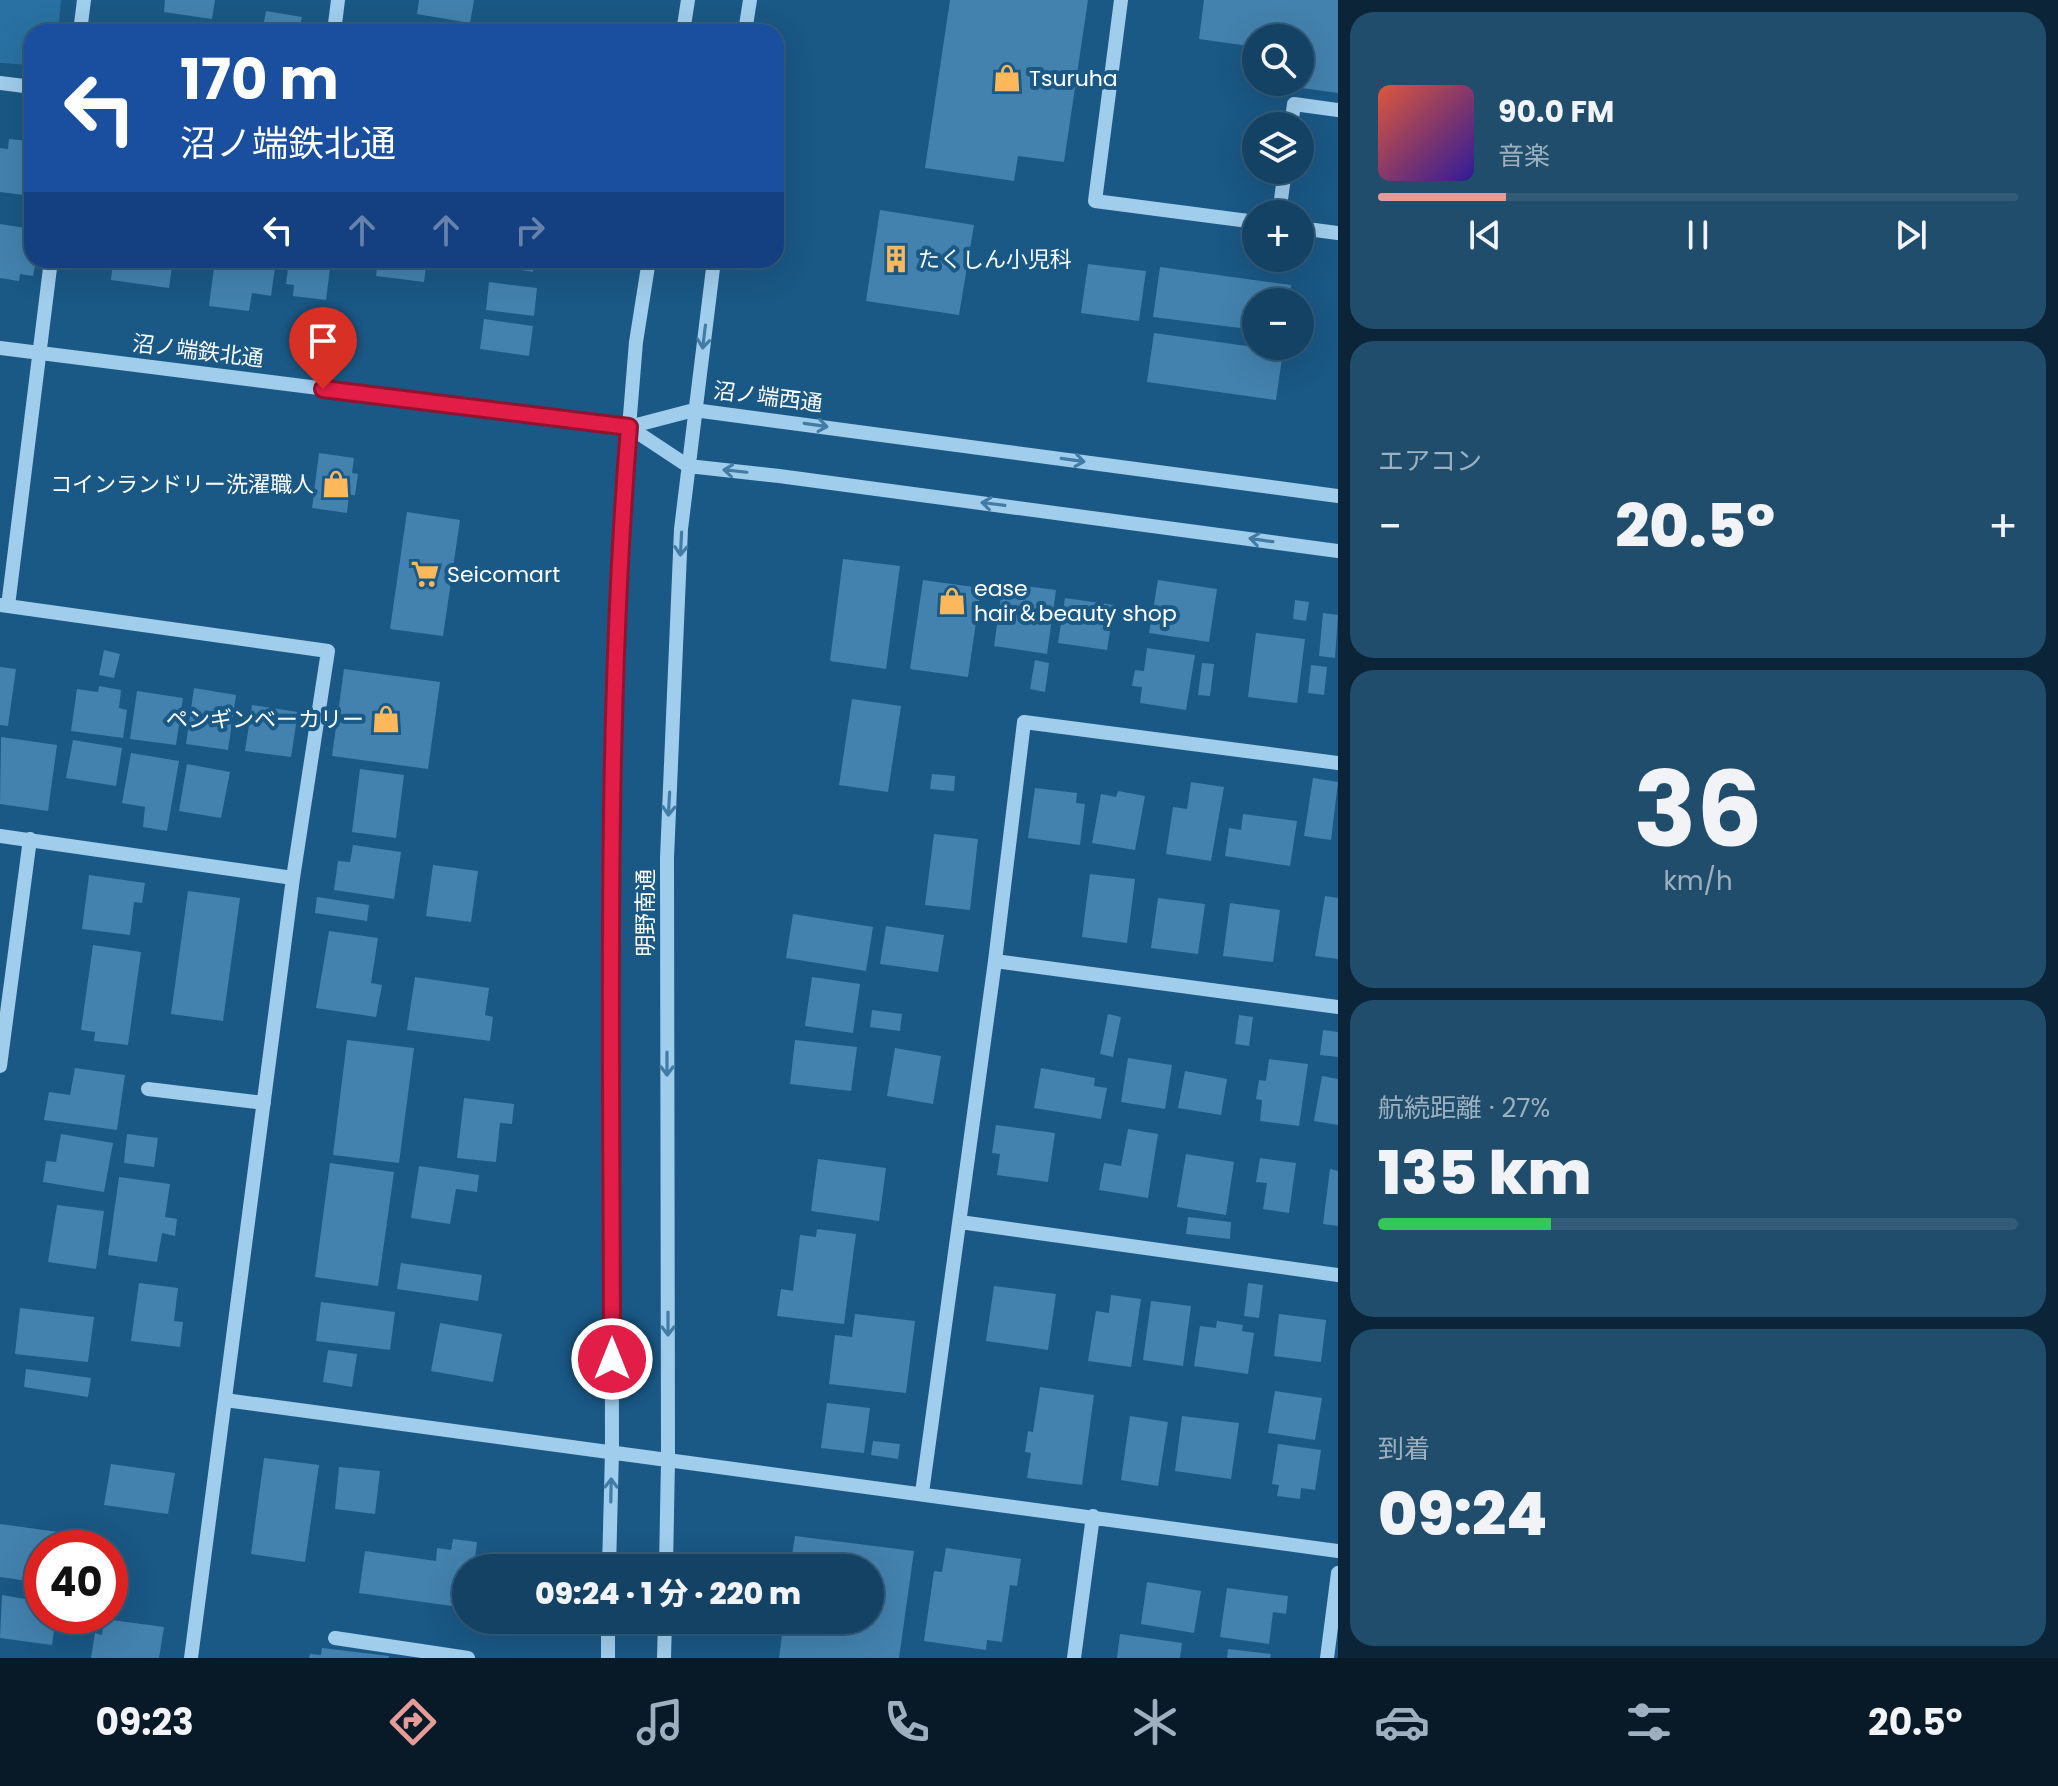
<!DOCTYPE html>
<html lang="ja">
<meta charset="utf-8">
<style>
body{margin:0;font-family:Poppins,"Noto Sans JP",sans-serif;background:#214d6d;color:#f1f3f6;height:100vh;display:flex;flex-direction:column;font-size:30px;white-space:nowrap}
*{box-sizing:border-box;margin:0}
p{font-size:26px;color:#9db0bf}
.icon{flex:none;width:44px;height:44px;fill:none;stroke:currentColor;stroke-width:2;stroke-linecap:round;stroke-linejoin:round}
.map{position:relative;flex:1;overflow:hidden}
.panel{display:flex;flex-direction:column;gap:12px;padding:12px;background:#0b2437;width:720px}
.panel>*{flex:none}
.top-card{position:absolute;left:24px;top:24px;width:760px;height:244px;border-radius:24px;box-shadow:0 8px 32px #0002,0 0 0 2px #335b78;background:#1a4fa0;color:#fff;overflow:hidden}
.tools{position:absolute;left:1242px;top:24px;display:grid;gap:16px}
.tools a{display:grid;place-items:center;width:72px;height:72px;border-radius:50%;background:#144264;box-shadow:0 8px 32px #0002,0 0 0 2px #335b78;font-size:40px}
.speed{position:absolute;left:24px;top:1530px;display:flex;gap:16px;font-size:40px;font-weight:700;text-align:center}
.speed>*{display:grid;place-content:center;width:104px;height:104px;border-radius:50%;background:#144264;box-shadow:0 8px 32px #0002,0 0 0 2px #335b78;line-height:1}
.speed .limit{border:12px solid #d22;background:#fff;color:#111}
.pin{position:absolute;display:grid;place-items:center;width:68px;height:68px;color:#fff;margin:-82px -34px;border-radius:50% 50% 50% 0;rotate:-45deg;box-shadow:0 0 8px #0007}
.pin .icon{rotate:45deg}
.me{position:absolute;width:88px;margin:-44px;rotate:0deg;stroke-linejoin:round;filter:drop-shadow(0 0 6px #0008)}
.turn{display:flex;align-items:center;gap:28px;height:168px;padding:0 24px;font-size:36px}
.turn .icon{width:104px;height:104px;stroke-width:2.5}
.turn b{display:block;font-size:56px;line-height:68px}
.lanes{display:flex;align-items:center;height:76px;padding:0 24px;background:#0003;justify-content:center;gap:40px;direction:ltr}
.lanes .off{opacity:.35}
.big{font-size:60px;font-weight:800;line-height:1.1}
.panel .tile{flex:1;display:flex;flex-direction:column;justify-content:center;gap:12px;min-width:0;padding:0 28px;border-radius:24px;background:#214d6d}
.panel .dial{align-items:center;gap:0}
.dial b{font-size:104px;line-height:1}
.song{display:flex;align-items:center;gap:24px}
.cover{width:96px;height:96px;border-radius:12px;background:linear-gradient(135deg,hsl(10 70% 55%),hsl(250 70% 35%))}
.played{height:8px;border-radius:4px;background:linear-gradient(90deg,#e69b98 20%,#335b78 20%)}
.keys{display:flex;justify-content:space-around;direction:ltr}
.heat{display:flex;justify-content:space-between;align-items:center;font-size:44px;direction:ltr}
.charge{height:12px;border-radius:6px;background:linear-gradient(90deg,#34c759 27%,#335b78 0)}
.trip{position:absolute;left:452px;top:1554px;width:432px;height:80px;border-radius:40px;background:#144264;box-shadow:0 8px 32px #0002,0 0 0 2px #335b78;font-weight:800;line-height:80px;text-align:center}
.dock{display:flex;height:128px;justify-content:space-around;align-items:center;background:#081a28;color:#9db0bf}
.dock .icon{width:56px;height:56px}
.dock .active{color:#e69b98}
.dock b{font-size:36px;color:#f1f3f6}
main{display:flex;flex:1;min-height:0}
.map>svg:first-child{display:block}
</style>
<main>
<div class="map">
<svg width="1338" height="1658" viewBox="0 0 1338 1658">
<rect width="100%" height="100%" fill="#1a5885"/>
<path fill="#2971a2" d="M0,0H61L58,32H32V65L0,63Z"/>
<path fill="#4382ae" d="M165,0H215L212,19L164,12Z
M419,0H474L470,23L417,14Z
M950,0H1088L1064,162L1018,156L1014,181L925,168Z
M1204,0H1338V93L1280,85L1281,82H1300V38H1256V47L1199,39Z
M266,11L302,17L299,32H262Z
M487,22L544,30V32H485Z
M421,23L467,30V32H420Z
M9,139L30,141L32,196L0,192V148L8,149Z
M880,210L974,225L959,315L866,301Z
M0,224L32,229V260H36L33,276L20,274L19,281L0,278Z
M113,260H173L169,288L111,280Z
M215,260H276L271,296L252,293L249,311L209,306Z
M289,260H331L326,300L293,296L294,285L286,284Z
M378,260H427L424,282L376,276Z
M462,260H535L533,272Z
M1088,264L1146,271L1139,321L1081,313Z
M1160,267L1291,285L1289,302H1256V330L1153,317Z
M489,282L537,288L534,316L486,310Z
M484,319L533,326L529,356L480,349Z
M1154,333L1283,351L1276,400L1147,382Z
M319,453L354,458L352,473L358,474L355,495H349L347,513L312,508Z
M407,512L460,520L443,636L390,629Z
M843,559L900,566L886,669L830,661Z
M923,580L981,588L968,677L910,669Z
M1158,580L1217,589L1209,642L1149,633Z
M1003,583L1056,590L1047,654L994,646Z
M1065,598L1114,605L1107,650L1058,643Z
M1295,600L1309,602L1306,621L1293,619Z
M1323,613L1338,615L1335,658L1319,656Z
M1256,633L1305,639L1297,703L1248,697Z
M1147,648L1195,655L1186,710L1140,703L1142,687L1132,686L1135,670L1144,671Z
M104,650L120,654L114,678L99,675Z
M1035,660L1049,663L1045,692L1030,689Z
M1202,663L1214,664L1210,696L1198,695Z
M1311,665L1327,667L1324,695L1308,693Z
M0,667L16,669L8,726L0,725Z
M344,669L440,682L428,769L332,756Z
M99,686L121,690L119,708L127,710L123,738L71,731L77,689L98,692Z
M194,688L236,695L228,750L186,744Z
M137,691L183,698L176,745L130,739Z
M852,699L901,706L888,792L839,785Z
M252,705L298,712L291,757L245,751Z
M1,737L57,745L48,811L0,804Z
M73,740L122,748L116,786L66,778Z
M131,753L179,761L167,831L143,827L145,807L122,803Z
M187,764L230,772L221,818L179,811Z
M360,769L404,775L396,838L352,832Z
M932,774L955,776L954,791L930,789Z
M1313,778L1338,782L1331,840L1304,836Z
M1191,782L1224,787L1211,861L1166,854L1173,807L1187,809Z
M1035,788L1077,793L1076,803L1085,804L1080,845L1028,838Z
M1118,791L1145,796L1135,850L1092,843L1101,794L1116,797Z
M1243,814L1297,821L1290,866L1225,856L1229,828L1241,830Z
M934,834L978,839L970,910L925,905Z
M353,845L401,852L394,899L334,890L338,861L350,862Z
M433,865L478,871L471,922L426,916Z
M1090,874L1135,879L1127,943L1082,937Z
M89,875L145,883L142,903L134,902L130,935L82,929Z
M188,891L240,898L223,1021L171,1014Z
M1325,896L1338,898V959L1315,956Z
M317,897L369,905L367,921L315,913Z
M1158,898L1205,904L1198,954L1151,948Z
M1230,903L1280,910L1273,962L1223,956Z
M793,914L873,927L866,971L786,958Z
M886,926L944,935L938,972L880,964Z
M329,931L378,938L371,983L382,985L376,1017L316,1008Z
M93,945L141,952L128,1045L94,1041L95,1032L81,1030Z
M415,977L489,988L485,1015L493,1017L490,1041L407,1030Z
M812,977L860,984L853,1033L805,1026Z
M872,1010L902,1014L900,1031L870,1027Z
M1108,1014L1121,1017L1113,1057L1100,1054Z
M1239,1015L1253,1017L1249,1046L1235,1044Z
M1323,1030L1338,1032V1057L1320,1055Z
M347,1040L414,1048L399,1163L333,1155Z
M795,1040L857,1047L851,1091L790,1084Z
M895,1048L941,1056L933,1104L887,1096Z
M1128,1058L1172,1065L1165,1109L1121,1102Z
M1269,1059L1308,1064L1299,1126L1260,1121L1262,1100L1256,1099L1259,1080L1266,1081Z
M75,1068L125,1075L117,1130L44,1120L49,1092L70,1095Z
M1041,1068L1095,1078L1094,1086L1107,1088L1101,1119L1034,1108Z
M1185,1071L1227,1079L1221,1115L1178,1108Z
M1322,1076L1338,1079V1125L1314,1121Z
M464,1098L514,1104L512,1124L500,1123L496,1162L457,1158Z
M996,1125L1055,1133L1048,1182L997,1175L1000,1154L992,1153Z
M1128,1129L1158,1134L1148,1198L1099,1190L1104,1163L1121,1166Z
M61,1134L113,1143L104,1192L43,1182L46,1161L56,1162Z
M127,1134L158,1138L154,1167L124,1163Z
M1186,1154L1234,1162L1226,1215L1177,1207Z
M1260,1158L1296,1163L1289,1213L1263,1209L1267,1183L1256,1182Z
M818,1159L886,1168L879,1221L811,1211Z
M330,1163L394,1172L378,1286L315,1277Z
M419,1166L479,1175L477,1192L456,1189L450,1224L411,1218Z
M1330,1169L1338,1171V1226L1323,1224Z
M119,1177L170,1184L165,1217L177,1219L175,1236L162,1233L157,1262L108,1255Z
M57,1205L104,1211L96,1269L48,1262Z
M1188,1217L1231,1222L1230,1239L1186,1234Z
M817,1229L856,1234L844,1324L777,1316L781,1289L793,1291L800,1235L816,1237Z
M401,1263L482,1275L478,1301L397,1289Z
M139,1283L178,1288L174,1321L183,1322L180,1347L131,1341Z
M1248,1283L1263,1285L1259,1318L1244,1316Z
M994,1286L1056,1294L1048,1350L986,1341Z
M1111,1295L1141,1299L1131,1367L1088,1361L1096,1311L1109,1313Z
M1151,1301L1191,1306L1183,1366L1143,1360Z
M321,1302L395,1312L390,1350L316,1341Z
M20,1308L94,1317L88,1362L15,1354Z
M855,1314L915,1321L906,1393L829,1384L835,1335L852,1337Z
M1279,1314L1326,1320L1321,1362L1274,1356Z
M1217,1321L1243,1325L1242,1331L1254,1333L1248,1374L1194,1366L1200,1326L1216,1328Z
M440,1323L502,1334L493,1382L431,1371Z
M328,1350L357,1354L352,1387L323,1382Z
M26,1369L91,1378L88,1397L24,1387Z
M1040,1387L1094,1395L1082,1485L1027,1478L1031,1453L1025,1452L1028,1431L1033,1432Z
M1275,1391L1322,1398L1315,1440L1268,1433Z
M827,1403L870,1408L864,1453L821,1448Z
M1130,1416L1168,1422L1158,1486L1121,1480Z
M1182,1416L1239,1423L1231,1479L1175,1471Z
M873,1441L900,1444L898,1459L871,1455Z
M1278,1444L1321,1450L1315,1490L1301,1488L1300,1499L1277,1496L1279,1485L1272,1484Z
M264,1458L319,1465L305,1562L251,1554Z
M111,1464L175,1473L168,1514L104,1505Z
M339,1467L380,1471L375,1514L335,1509Z
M0,1524L66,1533L64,1548H42V1583L0,1577Z
M795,1536L914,1551L899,1658H779L784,1620H870V1568H790Z
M453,1539L477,1542L474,1568H466V1608L359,1593L365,1551L436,1561L437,1548L451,1550Z
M946,1548L1021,1559L1017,1586L1010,1585L1002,1642L987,1640L986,1650L924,1641L934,1571L942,1572Z
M1147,1582L1201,1591L1194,1633L1141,1624Z
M1227,1588L1288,1596L1286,1614L1273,1612L1269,1644L1220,1637Z
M2,1595L42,1602V1616H56L52,1645L0,1638Z
M104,1619L164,1627L159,1658H91L95,1633L102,1635Z
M1120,1634L1182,1643L1180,1658H1117Z
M322,1648L389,1656V1658H309L310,1654L321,1655Z
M1228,1649L1271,1654L1270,1658H1227Z"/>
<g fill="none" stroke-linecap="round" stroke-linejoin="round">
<path stroke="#a0cdec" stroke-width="14" d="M1121,0L1095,201L1256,222
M80,32L84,0
M334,32L338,0
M683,32L688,0
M745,32L750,0
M0,83L32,87
M1291,126L1294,104L1338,110
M1279,214L1285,170
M1300,228L1338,233
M0,348L629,427L694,410L1338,496
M629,427L688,466L779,476L1338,551
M0,605L328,651L293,878L191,1658
M8,606L51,260
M0,836L293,878
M995,961L1338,1007
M0,1066L30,839
M148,1089L264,1103
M960,1222L1338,1275
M225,1400L1338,1551
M922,1493L995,961L1024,722L1338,763
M609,1568L612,1452L611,859L619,550L636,342L649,260
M666,1568L668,1460L667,858L681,529L714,260
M335,1638L468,1658
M608,1658V1620
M664,1658L665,1620
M1074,1658L1093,1516
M1327,1658L1338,1573"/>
</g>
<defs><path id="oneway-shaft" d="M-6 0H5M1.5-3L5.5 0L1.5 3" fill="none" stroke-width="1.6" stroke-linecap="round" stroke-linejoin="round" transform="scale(2)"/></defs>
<g stroke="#427ba4">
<use href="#oneway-shaft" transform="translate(704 337) rotate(97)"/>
<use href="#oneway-shaft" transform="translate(816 425) rotate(8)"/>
<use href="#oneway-shaft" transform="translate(1073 460) rotate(8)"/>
<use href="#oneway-shaft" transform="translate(735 471) rotate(-174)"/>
<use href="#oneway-shaft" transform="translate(993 504) rotate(-173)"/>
<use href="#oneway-shaft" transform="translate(1261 540) rotate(-172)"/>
<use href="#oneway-shaft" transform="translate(681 544) rotate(93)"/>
<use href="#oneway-shaft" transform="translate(669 804) rotate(93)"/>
<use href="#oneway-shaft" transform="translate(667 1064) rotate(90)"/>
<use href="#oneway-shaft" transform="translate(668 1324) rotate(90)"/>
<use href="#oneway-shaft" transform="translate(611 1490) rotate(-89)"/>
</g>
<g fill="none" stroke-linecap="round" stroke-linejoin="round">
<defs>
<path id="route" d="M323,389L629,427C604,736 612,1048 612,1359"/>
</defs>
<use href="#route" stroke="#92132f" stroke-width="20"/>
<use href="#route" stroke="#e11d48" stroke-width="14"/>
</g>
<defs>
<symbol id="shop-bare" viewBox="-9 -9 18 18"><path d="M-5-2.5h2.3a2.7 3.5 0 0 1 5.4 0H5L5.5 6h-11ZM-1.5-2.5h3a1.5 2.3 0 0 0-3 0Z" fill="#feb85c" stroke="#1a5885" stroke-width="2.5" paint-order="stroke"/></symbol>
<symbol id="building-bare" viewBox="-9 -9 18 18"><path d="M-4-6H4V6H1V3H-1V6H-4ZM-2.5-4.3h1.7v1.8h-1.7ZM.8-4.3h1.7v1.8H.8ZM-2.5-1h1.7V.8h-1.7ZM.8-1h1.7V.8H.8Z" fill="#feb85c" stroke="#1a5885" stroke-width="2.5" paint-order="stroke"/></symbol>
<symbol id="supermarket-bare" viewBox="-9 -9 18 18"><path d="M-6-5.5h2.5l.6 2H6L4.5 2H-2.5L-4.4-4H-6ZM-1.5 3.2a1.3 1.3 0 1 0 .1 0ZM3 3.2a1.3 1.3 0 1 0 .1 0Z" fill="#feb85c" stroke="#1a5885" stroke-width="2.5" paint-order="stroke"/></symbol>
</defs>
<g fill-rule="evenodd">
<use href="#shop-bare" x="987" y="58" width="40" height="40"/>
<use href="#building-bare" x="876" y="239" width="40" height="40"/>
<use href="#shop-bare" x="316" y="464" width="40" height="40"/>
<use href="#supermarket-bare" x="405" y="554" width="40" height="40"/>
<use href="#shop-bare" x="932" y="581" width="40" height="40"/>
<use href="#shop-bare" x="366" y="699" width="40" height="40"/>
</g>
<g text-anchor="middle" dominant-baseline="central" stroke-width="8" stroke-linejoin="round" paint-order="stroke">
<g font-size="22" fill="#fff" stroke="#1a5885" text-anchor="start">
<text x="1029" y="78">Tsuruha</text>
<text x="918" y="259">たくしん小児科</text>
<text x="314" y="484" text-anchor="end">コインランドリー洗濯職人</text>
<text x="447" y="574">Seicomart</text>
<text x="974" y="588">ease<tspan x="974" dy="25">hair＆beauty shop</tspan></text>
<text x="364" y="719" text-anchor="end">ペンギンベーカリー</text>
</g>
<g font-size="22" fill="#fff" stroke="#1a5885">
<text transform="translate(198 351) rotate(7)">沼ノ端鉄北通</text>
<text transform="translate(768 397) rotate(7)">沼ノ端西通</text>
<text transform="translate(645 913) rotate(-90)">明野南通</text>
</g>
</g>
</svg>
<div class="tools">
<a><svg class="icon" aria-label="search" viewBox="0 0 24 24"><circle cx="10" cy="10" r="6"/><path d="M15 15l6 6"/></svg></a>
<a><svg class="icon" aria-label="layers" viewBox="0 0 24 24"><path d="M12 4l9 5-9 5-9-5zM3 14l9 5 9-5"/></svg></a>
<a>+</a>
<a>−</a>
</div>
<div class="speed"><div class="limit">40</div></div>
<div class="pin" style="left:323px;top:389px;background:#d93025"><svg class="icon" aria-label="arrive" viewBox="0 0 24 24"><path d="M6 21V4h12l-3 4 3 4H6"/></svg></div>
<svg class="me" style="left:612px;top:1359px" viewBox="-20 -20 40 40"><circle r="17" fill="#e11d48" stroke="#fff" stroke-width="3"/><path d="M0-11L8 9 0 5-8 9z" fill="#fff"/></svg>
<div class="trip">09:24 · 1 分 · 220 m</div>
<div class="top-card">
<div class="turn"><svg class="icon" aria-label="left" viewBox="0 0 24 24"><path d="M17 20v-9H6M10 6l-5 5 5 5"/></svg><div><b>170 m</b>沼ノ端鉄北通</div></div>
<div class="lanes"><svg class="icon" aria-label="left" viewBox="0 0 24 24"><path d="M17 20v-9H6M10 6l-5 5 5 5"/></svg><svg class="icon off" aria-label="ahead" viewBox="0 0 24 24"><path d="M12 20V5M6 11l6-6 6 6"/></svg><svg class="icon off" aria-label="ahead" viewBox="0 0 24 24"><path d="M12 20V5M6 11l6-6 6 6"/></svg><svg class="icon off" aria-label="right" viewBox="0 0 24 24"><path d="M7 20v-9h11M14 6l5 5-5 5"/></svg></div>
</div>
</div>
<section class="panel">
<div class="tile">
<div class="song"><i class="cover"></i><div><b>90.0 FM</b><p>音楽</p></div></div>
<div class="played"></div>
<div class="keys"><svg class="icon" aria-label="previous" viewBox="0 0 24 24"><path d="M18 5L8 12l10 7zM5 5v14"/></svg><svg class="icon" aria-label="pause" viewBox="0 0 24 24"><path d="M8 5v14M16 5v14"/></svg><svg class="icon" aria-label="next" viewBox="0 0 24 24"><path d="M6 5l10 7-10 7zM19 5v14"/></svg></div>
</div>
<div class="tile"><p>エアコン</p>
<div class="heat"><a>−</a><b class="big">20.5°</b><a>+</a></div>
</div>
<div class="tile dial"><b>36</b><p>km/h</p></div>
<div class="tile"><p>航続距離 · 27%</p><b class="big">135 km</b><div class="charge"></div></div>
<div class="tile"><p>到着</p><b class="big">09:24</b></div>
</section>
</main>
<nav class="dock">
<b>09:23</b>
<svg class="icon active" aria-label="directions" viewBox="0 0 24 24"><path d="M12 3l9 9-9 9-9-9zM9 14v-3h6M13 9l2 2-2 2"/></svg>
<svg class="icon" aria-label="music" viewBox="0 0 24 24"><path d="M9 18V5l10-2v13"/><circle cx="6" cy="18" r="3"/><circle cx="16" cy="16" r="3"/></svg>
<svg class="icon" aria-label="phone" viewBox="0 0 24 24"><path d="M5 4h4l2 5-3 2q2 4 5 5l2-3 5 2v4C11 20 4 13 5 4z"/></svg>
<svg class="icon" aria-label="climate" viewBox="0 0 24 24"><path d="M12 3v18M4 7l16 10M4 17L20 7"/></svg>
<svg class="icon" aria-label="car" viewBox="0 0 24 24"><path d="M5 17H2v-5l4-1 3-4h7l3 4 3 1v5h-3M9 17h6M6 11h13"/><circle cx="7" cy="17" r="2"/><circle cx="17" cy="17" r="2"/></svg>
<svg class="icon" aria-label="filters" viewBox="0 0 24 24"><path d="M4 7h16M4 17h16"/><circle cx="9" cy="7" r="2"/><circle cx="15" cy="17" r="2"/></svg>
<b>20.5°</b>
</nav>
